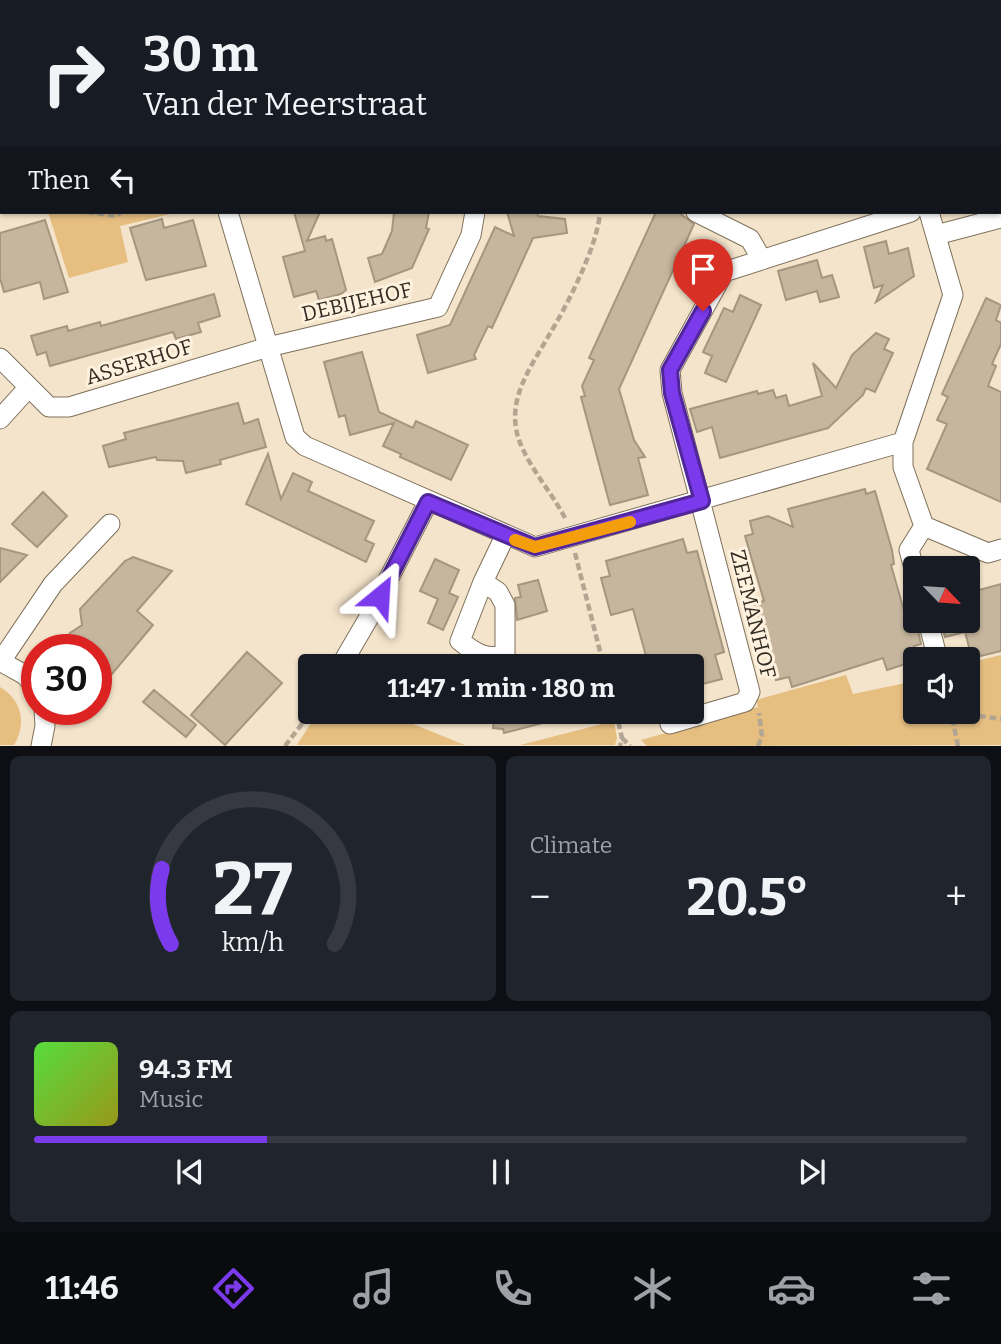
<!DOCTYPE html>
<meta charset="utf-8">
<style>
body{margin:0;font-family:Bitter,serif;background:#20242c;color:#f1f3f6;height:100vh;display:flex;flex-direction:column;font-size:26px;white-space:nowrap}
*{box-sizing:border-box;margin:0}
p{font-size:23px;color:#9ea1a6}
.icon{flex:none;width:38px;height:38px;fill:none;stroke:currentColor;stroke-width:2;stroke-linecap:round;stroke-linejoin:round}
.map{position:relative;height:746px;overflow:hidden}
.panel{display:flex;flex-direction:column;gap:10px;padding:10px;background:#0d0f14;flex:1}
.panel>*{flex:none}
.guide{position:absolute;left:0px;top:0px;width:1001px;height:214px;box-shadow:0 2px 5px #0004;background:#171b24;color:#f1f3f6;overflow:hidden}
.needle{width:46px;rotate:115deg}
.buttons{position:absolute;left:903px;top:556px;display:grid;gap:14px}
.buttons a{display:grid;place-items:center;width:77px;height:77px;border-radius:7px;background:#171b24;box-shadow:0 2px 5px #0004;font-size:35px}
.speed{position:absolute;left:21px;top:634px;display:flex;gap:14px;font-size:35px;font-weight:700;text-align:center}
.speed>*{display:grid;place-content:center;width:91px;height:91px;border-radius:50%;background:#171b24;box-shadow:0 2px 5px #0004;line-height:1}
.speed .limit{border:10px solid #d22;background:#fff;color:#111}
.pin{position:absolute;display:grid;place-items:center;width:60px;height:60px;color:#fff;margin:-72px -30px;border-radius:50% 50% 50% 0;rotate:-45deg;box-shadow:0 0 7px #0007}
.pin .icon{rotate:45deg}
.me{position:absolute;width:77px;margin:-38px;rotate:27deg;stroke-linejoin:round;filter:drop-shadow(0 0 5px #0008)}
.turn{display:flex;align-items:center;gap:24px;height:147px;padding:0 28px;font-size:32px}
.turn .icon{width:91px;height:91px;stroke-width:2.5}
.turn b{display:block;font-size:49px;line-height:60px}
.then{display:flex;align-items:center;height:66px;padding:0 28px;background:#0003;gap:14px;font-size:26px}
.big{font-size:52px;font-weight:700;line-height:1.1}
.panel .tile{flex:1;display:flex;flex-direction:column;justify-content:center;gap:10px;min-width:0;padding:0 24px;border-radius:10px;background:#20242c}
.panel .dial{align-items:center;gap:0}
.dial svg{height:182px;overflow:visible;fill:none;stroke:#363941;stroke-width:7;stroke-linecap:round;text-anchor:middle}
.dial text{fill:#f1f3f6;stroke:none}
.song{display:flex;align-items:center;gap:21px}
.cover{width:84px;height:84px;border-radius:10px;background:linear-gradient(135deg,hsl(110 70% 55%),hsl(60 70% 35%))}
.played{height:7px;border-radius:4px;background:linear-gradient(90deg,#7c3aed 25%,#363941 25%)}
.keys{display:flex;justify-content:space-around;direction:ltr}
.heat{display:flex;justify-content:space-between;align-items:center;font-size:38px;direction:ltr}
.panel .tiles{flex:1;display:grid;gap:10px;grid-template-columns:1fr 1fr}
.tile:last-child{grid-column:span 2}
.trip{position:absolute;left:298px;top:654px;width:406px;height:70px;border-radius:7px;background:#171b24;box-shadow:0 2px 5px #0004;font-weight:700;line-height:70px;text-align:center}
.dock{display:flex;height:112px;justify-content:space-around;align-items:center;background:#090b0e;color:#9ea1a6}
.dock .icon{width:49px;height:49px}
.dock .current{color:#7c3aed}
.dock b{font-size:32px;color:#f1f3f6}
.map>svg:first-child{display:block}
</style>
<div class="map">
<svg width="1001" height="746" viewBox="0 0 1001 746">
<rect width="100%" height="100%" fill="#f4e4cb"/>
<path fill="#e5be80" d="M48,212H179L120,226L128,262L69,278Z
M1001,655V745L647,746L641,740L758,707L756,700L846,675L853,694L915,681V712H968V663Z
M0,687C22,700 27,724 14,745H0Z
M318,712H383L465,745H297Z
M614,721L617,738L615,745H520Z"/>
<path fill="#c6b69e" stroke="#a4967f" stroke-width="2" d="M294,212H320L307,241L325,236L326,241L332,239L346,290L341,294L319,300L316,291L294,297L283,257L305,251Z
M394,212H429L426,228L429,229L412,268L375,282L368,258L382,254L392,231Z
M507,212H537L538,216L565,219L567,233L533,238L492,328L488,326L474,355L476,359L428,373L417,335L450,325L495,227L514,236Z
M656,212H678L694,224L619,389L634,440L645,457L638,458L648,495L610,505L581,397L585,396L582,386L594,360L589,358Z
M162,219L164,228L193,220L206,266L146,280L130,228Z
M45,220L68,292L44,299L40,282L4,292L0,278V233Z
M886,241L889,254L908,248L914,276L876,302L883,285L874,288L864,247Z
M817,260L822,278L832,275L839,297L820,302L817,291L786,300L778,271Z
M214,294L220,316L198,323L201,332L176,339L173,332L50,366L46,352L37,355L31,336L67,326L68,331L100,322L101,326Z
M740,295L761,305L726,382L705,373L712,356L703,352L724,308L733,312Z
M986,298L1001,305L996,320L1001,323V344L992,364L996,366L988,386L1001,392V502L927,469L947,424L937,420L948,397L942,394Z
M876,333L889,339L884,349L893,353L875,392L866,388L863,395L828,428L720,458L712,427L697,432L690,409L757,391L758,394L773,390L776,398L786,395L789,406L822,396L813,363L836,388L852,355Z
M362,352L379,412L413,428L416,421L468,445L451,480L400,457L401,454L383,446L394,423L350,435L345,415L339,417L324,362Z
M238,403L244,424L258,419L266,447L220,460L221,464L186,473L183,461L157,460L156,457L109,467L103,446L126,439L124,433Z
M268,454L281,499L293,473L312,482L308,491L374,521L365,540L374,544L366,562L246,504Z
M865,489L866,494L875,491L892,550L894,564L891,565L907,621H916L921,644L914,646L918,660L887,670L883,658L792,687L789,677L776,680L755,603L764,601L745,536L753,534L750,521L768,516L793,527L788,509Z
M43,492L67,516L37,547L12,524Z
M683,539L687,553L697,551L724,652L715,655L722,679L691,687V667H649L633,609L611,615L601,578L610,576L606,561Z
M0,548L27,555L0,582Z
M133,557L172,571L137,611L153,625L96,693V649H60L70,633L82,625L80,609L125,561Z
M435,559L459,570L449,593L458,597L443,630L428,623L438,599L420,591Z
M538,580L547,611L517,620L515,598L521,597L518,585Z
M1001,584V651L972,658L965,632L945,637L941,621H968V593Z
M247,652L282,683L225,745L191,715Z
M154,690L196,725L186,737L143,702Z
M495,712H566V717L504,733L503,729L493,728Z"/>
<g fill="none" stroke-linecap="round" stroke-linejoin="round">
<defs>
<path id="street" d="M335,2L337,0
M0,124L2,122
M228,212L295,437L305,446L535,547L903,442L953,295L929,212
M696,212L750,239L762,260
M936,235L1001,218
M0,358L49,407H69L268,347L438,307L471,235L475,212
M0,419L29,387
M903,442V467L924,526L988,553L1001,549
M915,572L909,550L924,526
M483,582L460,641C475,653 486,660 505,655V605L498,592L483,582L505,536
M928,621L938,660
M0,661L25,675L37,689
M1,661L53,584L110,524
M340,667L368,619L428,502
M670,724L745,702L750,692L672,393L670,370L724,272L911,212
M41,746L45,726L44,709"/>
<path id="secondary" d="M510,0L514,2
M543,0L555,2
M999,55H1001"/>
</defs>
<use href="#street" stroke="#7e705a" stroke-width="21"/>
<use href="#secondary" stroke="#7e705a" stroke-width="28"/>
<path stroke="#b2a592" stroke-width="4.5" stroke-dasharray="7 3.5" stroke-linecap="butt" d="M628,0L634,2
M907,0V2
M650,2V0
M87,212L117,216L121,212
M565,518C552,493 532,471 521,445C503,403 530,369 549,335C567,306 598,245 600,212
M575,553L604,667
M616,712L622,738L620,746
M622,738L630,746
M285,746L311,712
M758,746L762,736L759,713
M958,746L951,712L1001,719"/>
<use href="#street" stroke="#fff" stroke-width="19"/>
<use href="#secondary" stroke="#fff" stroke-width="26"/>
</g>
<g fill="none" stroke-linecap="round" stroke-linejoin="round">
<defs>
<path id="route" d="M380,596L428,502L535,547L702,501L672,393L670,370L703,311"/>
</defs>
<use href="#route" stroke="#51269a" stroke-width="18"/>
<use href="#route" stroke="#7c3aed" stroke-width="12"/>
<path stroke="#f59e0b" stroke-width="12" d="M515,540L535,547L630,522"/>
</g>
<g text-anchor="middle" dominant-baseline="central" stroke-width="6" stroke-linejoin="round" paint-order="stroke">
<g font-size="21" fill="#322c23" stroke="#fef1dd">
<text transform="translate(357 302) rotate(-13)">DEBIJEHOF</text>
<text transform="translate(139 362) rotate(-17)">ASSERHOF</text>
<text transform="translate(753 614) rotate(76)">ZEEMANHOF</text>
</g>
</g>
</svg>
<div class="buttons">
<a><svg class="needle" viewBox="-14 -14 28 28"><path d="M0-13l5 13h-10z" fill="#e53935"/><path d="M0 13l5-13h-10z" fill="#9ea1a6"/></svg></a>
<a><svg class="icon" aria-label="sound" viewBox="0 0 24 24"><path d="M4 9h4l5-4v14l-5-4H4zM17 9q2 3 0 6"/></svg></a>
</div>
<div class="speed"><div class="limit">30</div></div>
<div class="pin" style="left:703px;top:311px;background:#d93025"><svg class="icon" aria-label="arrive" viewBox="0 0 24 24"><path d="M6 21V4h12l-3 4 3 4H6"/></svg></div>
<svg class="me" style="left:380px;top:596px" viewBox="-20 -20 40 40"><path d="M0-17L14 15 0 8-14 15z" fill="#7c3aed" stroke="#fff" stroke-width="4"/></svg>
<div class="trip">11:47 · 1 min · 180 m</div>
<div class="guide">
<div class="turn"><svg class="icon" aria-label="right" viewBox="0 0 24 24"><path d="M7 20v-9h11M14 6l5 5-5 5"/></svg><div><b>30 m</b>Van der Meerstraat</div></div>
<div class="then">Then<svg class="icon" aria-label="left" viewBox="0 0 24 24"><path d="M17 20v-9H6M10 6l-5 5 5 5"/></svg></div>
</div>
</div>
<section class="panel">
<div class="tiles">
<div class="tile dial"><svg viewBox="0 0 100 80">
<path d="M14 69A42 42 0 1 1 86 69"/>
<path d="M14 69A42 42 0 0 1 10 36" stroke="#7c3aed"/>
<text x="50" y="56" font-size="32" font-weight="700">27</text>
<text x="50" y="72" font-size="11">km/h</text>
</svg></div>
<div class="tile"><p>Climate</p>
<div class="heat"><a>−</a><b class="big">20.5°</b><a>+</a></div>
</div>
<div class="tile">
<div class="song"><i class="cover"></i><div><b>94.3 FM</b><p>Music</p></div></div>
<div class="played"></div>
<div class="keys"><svg class="icon" aria-label="previous" viewBox="0 0 24 24"><path d="M18 5L8 12l10 7zM5 5v14"/></svg><svg class="icon" aria-label="pause" viewBox="0 0 24 24"><path d="M8 5v14M16 5v14"/></svg><svg class="icon" aria-label="next" viewBox="0 0 24 24"><path d="M6 5l10 7-10 7zM19 5v14"/></svg></div>
</div>
</div>
</section>
<nav class="dock">
<b>11:46</b>
<svg class="icon current" aria-label="directions" viewBox="0 0 24 24"><path d="M12 3l9 9-9 9-9-9zM9 14v-3h6M13 9l2 2-2 2"/></svg>
<svg class="icon" aria-label="music" viewBox="0 0 24 24"><path d="M9 18V5l10-2v13"/><circle cx="6" cy="18" r="3"/><circle cx="16" cy="16" r="3"/></svg>
<svg class="icon" aria-label="phone" viewBox="0 0 24 24"><path d="M5 4h4l2 5-3 2q2 4 5 5l2-3 5 2v4C11 20 4 13 5 4z"/></svg>
<svg class="icon" aria-label="climate" viewBox="0 0 24 24"><path d="M12 3v18M4 7l16 10M4 17L20 7"/></svg>
<svg class="icon" aria-label="car" viewBox="0 0 24 24"><path d="M5 17H2v-5l4-1 3-4h7l3 4 3 1v5h-3M9 17h6M6 11h13"/><circle cx="7" cy="17" r="2"/><circle cx="17" cy="17" r="2"/></svg>
<svg class="icon" aria-label="filters" viewBox="0 0 24 24"><path d="M4 7h16M4 17h16"/><circle cx="9" cy="7" r="2"/><circle cx="15" cy="17" r="2"/></svg>
</nav>
